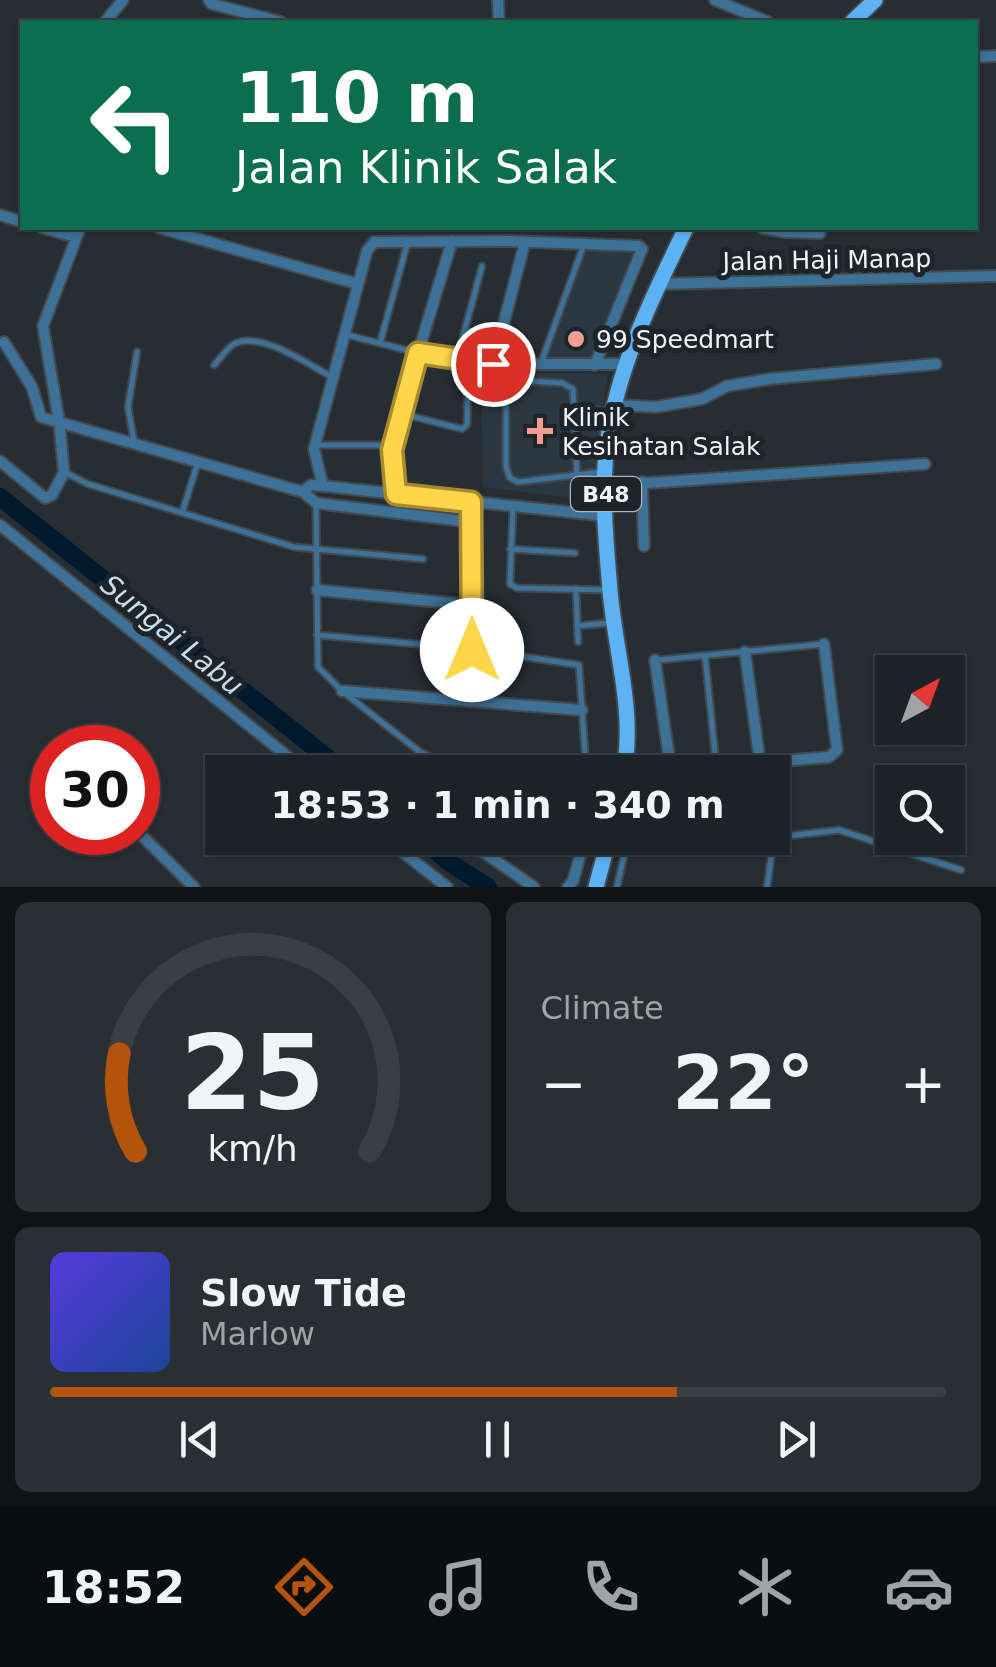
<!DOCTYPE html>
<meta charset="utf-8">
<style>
body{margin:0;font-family:"DejaVu Sans",sans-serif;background:#292f33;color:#f1f3f6;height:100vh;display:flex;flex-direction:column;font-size:38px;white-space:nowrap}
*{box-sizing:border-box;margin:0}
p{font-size:32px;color:#a0a4a7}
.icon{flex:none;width:55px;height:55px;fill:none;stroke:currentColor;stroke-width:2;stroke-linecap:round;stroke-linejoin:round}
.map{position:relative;height:887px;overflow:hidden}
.drawer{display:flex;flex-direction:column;gap:15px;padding:15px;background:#0f1315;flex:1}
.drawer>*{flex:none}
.hud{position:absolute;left:20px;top:20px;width:958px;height:210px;border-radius:0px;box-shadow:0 2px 8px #0004,0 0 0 2px #3a3f44;background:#0b6e4f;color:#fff;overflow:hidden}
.needle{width:65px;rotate:41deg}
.buttons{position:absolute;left:875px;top:655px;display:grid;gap:20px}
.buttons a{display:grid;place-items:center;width:90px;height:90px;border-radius:0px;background:#1c2227;box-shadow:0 2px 8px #0004,0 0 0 2px #3a3f44;font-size:50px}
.speed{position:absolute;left:30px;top:725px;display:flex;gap:20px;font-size:50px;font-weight:700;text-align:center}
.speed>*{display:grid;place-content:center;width:130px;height:130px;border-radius:50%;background:#1c2227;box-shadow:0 2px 8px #0004,0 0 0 2px #3a3f44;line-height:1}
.speed .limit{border:15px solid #d22;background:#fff;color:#111}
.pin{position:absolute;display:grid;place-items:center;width:85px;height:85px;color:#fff;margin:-42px;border:5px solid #fff;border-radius:50%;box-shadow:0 2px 10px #0007}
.me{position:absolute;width:110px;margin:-55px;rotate:0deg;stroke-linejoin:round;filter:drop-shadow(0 0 8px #0008)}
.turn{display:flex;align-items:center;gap:35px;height:210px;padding:0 50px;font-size:45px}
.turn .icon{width:130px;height:130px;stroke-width:2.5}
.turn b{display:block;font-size:70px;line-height:85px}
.big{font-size:75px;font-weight:700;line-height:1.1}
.drawer .tile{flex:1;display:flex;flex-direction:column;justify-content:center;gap:15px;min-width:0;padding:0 35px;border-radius:15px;background:#292f33}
.drawer .dial{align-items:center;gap:0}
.dial svg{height:260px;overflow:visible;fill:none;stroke:#3a3f44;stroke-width:7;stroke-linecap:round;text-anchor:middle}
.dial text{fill:#f1f3f6;stroke:none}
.song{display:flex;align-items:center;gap:30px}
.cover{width:120px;height:120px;border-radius:15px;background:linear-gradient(135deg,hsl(250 70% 55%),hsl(220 70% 35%))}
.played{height:10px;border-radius:5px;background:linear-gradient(90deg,#b45309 70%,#3a3f44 70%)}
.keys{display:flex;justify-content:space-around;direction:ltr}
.heat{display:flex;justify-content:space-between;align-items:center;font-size:55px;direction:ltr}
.drawer .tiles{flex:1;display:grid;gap:15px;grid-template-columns:1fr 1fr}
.tile:last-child{grid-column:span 2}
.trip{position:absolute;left:205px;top:755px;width:585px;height:100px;border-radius:0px;background:#1c2227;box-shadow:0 2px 8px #0004,0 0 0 2px #3a3f44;font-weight:700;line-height:100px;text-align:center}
.menu{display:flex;height:160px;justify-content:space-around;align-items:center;background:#0b0e10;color:#a0a4a7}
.menu .icon{width:70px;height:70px}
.menu .current{color:#b45309}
.menu b{font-size:45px;color:#f1f3f6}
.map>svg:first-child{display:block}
</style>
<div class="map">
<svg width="996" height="887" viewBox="0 0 996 887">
<rect width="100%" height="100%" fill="#262e34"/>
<path fill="#2b3842" d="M586,248L638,250L593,361H545Z
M481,372L607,374L591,500L483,487Z"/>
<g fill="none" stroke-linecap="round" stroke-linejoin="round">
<path stroke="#00192d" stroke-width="18" d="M0,497L345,772
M422,838L447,861L488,887"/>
<defs>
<path id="service" d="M347,335L418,353
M380,343L408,241
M457,359L482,266
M541,363L583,247
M506,364V467L510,478L518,482L601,472
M214,365C221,358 228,346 236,343C263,332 309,365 332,377
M506,380L562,383L573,389L577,475
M574,409L611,411
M403,414L462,429L467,425L468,363
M134,441L128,407L137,352
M316,445H393
M66,473L88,484L294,547L423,559
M316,506L318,667L342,691L420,752L433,758L586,767L579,665L472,649L317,635
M513,507L510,584L517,588L608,590
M183,510L198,462
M510,549L575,553
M576,589L578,642
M577,626L609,623
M705,656L716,763
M658,660L824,644
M769,838L839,830L961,870
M617,887L628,838
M767,887L772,851L768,838"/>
<path id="minor" d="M209,0L212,4L281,22
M498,0L499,22
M715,0L768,22
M105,22L123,0
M975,57L996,56
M0,215L22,222
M43,228L76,237
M160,228L358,284
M763,228L785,232L820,233
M659,284L996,276
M4,342L32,387L41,417L303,492L316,503L471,522
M418,353L493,364H627
M493,364L525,242
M616,405L656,407L702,399L727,386L769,379L936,364
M0,461L45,498L52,495L64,472L59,421L43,326L80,228
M642,482L644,546
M323,486L314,449L367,251L374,242L508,241L639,246L642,249L595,365
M605,486L925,464
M303,492L311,485L323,486L607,516
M396,494L392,450L400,413L452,241
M471,503L472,701
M0,525L307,772
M317,590L471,605
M745,652L760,763
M655,660L670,764
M342,691L582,710
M625,766L760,763L829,757L837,750L824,644
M138,832L194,887
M385,838L447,887
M463,838L534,887
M568,887L573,881L585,838"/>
<path id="primary" d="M852,22L875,0
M624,772C635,709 615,652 610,590C606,543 601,490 607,444C617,367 653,296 686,228
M596,887L609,838"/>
</defs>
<use href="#service" stroke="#424a4f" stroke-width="9"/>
<use href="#minor" stroke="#424a4f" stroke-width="14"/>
<use href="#primary" stroke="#424a4f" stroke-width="19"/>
<use href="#service" stroke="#3e7198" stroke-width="5"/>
<use href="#minor" stroke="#3e7198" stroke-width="10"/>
<use href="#primary" stroke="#5db2f4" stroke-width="15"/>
</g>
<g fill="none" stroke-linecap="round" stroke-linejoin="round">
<defs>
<path id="route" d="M472,650L471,502L396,494L392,450L418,353L493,364"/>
</defs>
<use href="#route" stroke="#a68a30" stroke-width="25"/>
<use href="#route" stroke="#ffd54a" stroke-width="18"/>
</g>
<g fill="#f59c93" stroke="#1d242a" stroke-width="4">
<circle cx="576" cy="339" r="10"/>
<path d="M535 416h10v10h10v10h-10v10h-10v-10h-10v-10h10z"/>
</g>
<g text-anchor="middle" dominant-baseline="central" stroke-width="10" stroke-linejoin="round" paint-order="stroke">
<rect fill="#1d242a" stroke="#afb5ba" stroke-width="2.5" x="571" y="477" width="70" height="34" rx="8"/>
<g font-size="22" font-weight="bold" fill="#eef3f7">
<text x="606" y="494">B48</text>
</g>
<g font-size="25" fill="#eef3f7" stroke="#1d242a">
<text transform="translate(827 260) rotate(-1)">Jalan Haji Manap</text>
</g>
<g font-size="25" fill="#eef3f7" stroke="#1d242a" text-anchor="start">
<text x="596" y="339">99 Speedmart</text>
<text x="562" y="417">Klinik<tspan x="562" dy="29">Kesihatan Salak</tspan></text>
</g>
<g font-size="28" font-style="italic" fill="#c9dded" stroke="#1d242a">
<text transform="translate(172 635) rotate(39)">Sungai Labu</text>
</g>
</g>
</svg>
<div class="buttons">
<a><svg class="needle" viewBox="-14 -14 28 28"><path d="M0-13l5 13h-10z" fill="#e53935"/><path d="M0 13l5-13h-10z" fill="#a0a4a7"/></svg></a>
<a><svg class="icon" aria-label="search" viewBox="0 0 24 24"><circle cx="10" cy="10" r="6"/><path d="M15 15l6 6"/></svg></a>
</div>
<div class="speed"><div class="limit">30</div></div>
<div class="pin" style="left:493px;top:364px;background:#d93025"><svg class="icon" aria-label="arrive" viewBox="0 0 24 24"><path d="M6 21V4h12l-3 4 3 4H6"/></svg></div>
<svg class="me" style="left:472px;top:650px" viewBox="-20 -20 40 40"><circle r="19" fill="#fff"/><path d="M0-13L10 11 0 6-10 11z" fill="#ffd54a"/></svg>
<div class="trip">18:53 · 1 min · 340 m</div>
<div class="hud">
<div class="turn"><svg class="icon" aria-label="left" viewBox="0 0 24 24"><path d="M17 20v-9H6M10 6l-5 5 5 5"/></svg><div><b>110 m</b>Jalan Klinik Salak</div></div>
</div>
</div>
<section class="drawer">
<div class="tiles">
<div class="tile dial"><svg viewBox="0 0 100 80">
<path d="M14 69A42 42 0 1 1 86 69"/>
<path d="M14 69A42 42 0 0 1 9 39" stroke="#b45309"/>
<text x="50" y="56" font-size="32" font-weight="700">25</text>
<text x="50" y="72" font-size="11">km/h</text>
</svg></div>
<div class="tile"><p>Climate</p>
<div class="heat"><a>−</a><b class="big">22°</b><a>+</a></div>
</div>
<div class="tile">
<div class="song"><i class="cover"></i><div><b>Slow Tide</b><p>Marlow</p></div></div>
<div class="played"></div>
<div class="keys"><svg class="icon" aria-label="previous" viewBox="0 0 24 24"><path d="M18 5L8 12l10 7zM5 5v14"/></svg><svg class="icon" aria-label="pause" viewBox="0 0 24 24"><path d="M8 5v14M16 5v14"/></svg><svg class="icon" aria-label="next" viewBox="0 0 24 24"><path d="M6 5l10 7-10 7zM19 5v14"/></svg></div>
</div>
</div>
</section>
<nav class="menu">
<b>18:52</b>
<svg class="icon current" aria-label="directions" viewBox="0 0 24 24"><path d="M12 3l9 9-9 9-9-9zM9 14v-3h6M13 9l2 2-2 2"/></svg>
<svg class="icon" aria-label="music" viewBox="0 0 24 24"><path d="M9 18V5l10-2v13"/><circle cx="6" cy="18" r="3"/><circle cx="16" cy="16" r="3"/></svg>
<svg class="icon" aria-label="phone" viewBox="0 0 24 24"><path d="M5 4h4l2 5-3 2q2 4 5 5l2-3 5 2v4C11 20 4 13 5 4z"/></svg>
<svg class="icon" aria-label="climate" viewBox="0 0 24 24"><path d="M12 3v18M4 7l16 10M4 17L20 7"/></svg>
<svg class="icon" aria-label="car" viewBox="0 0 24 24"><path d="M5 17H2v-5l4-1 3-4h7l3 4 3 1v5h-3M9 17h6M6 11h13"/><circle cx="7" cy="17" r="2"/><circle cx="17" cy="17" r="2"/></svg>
</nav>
